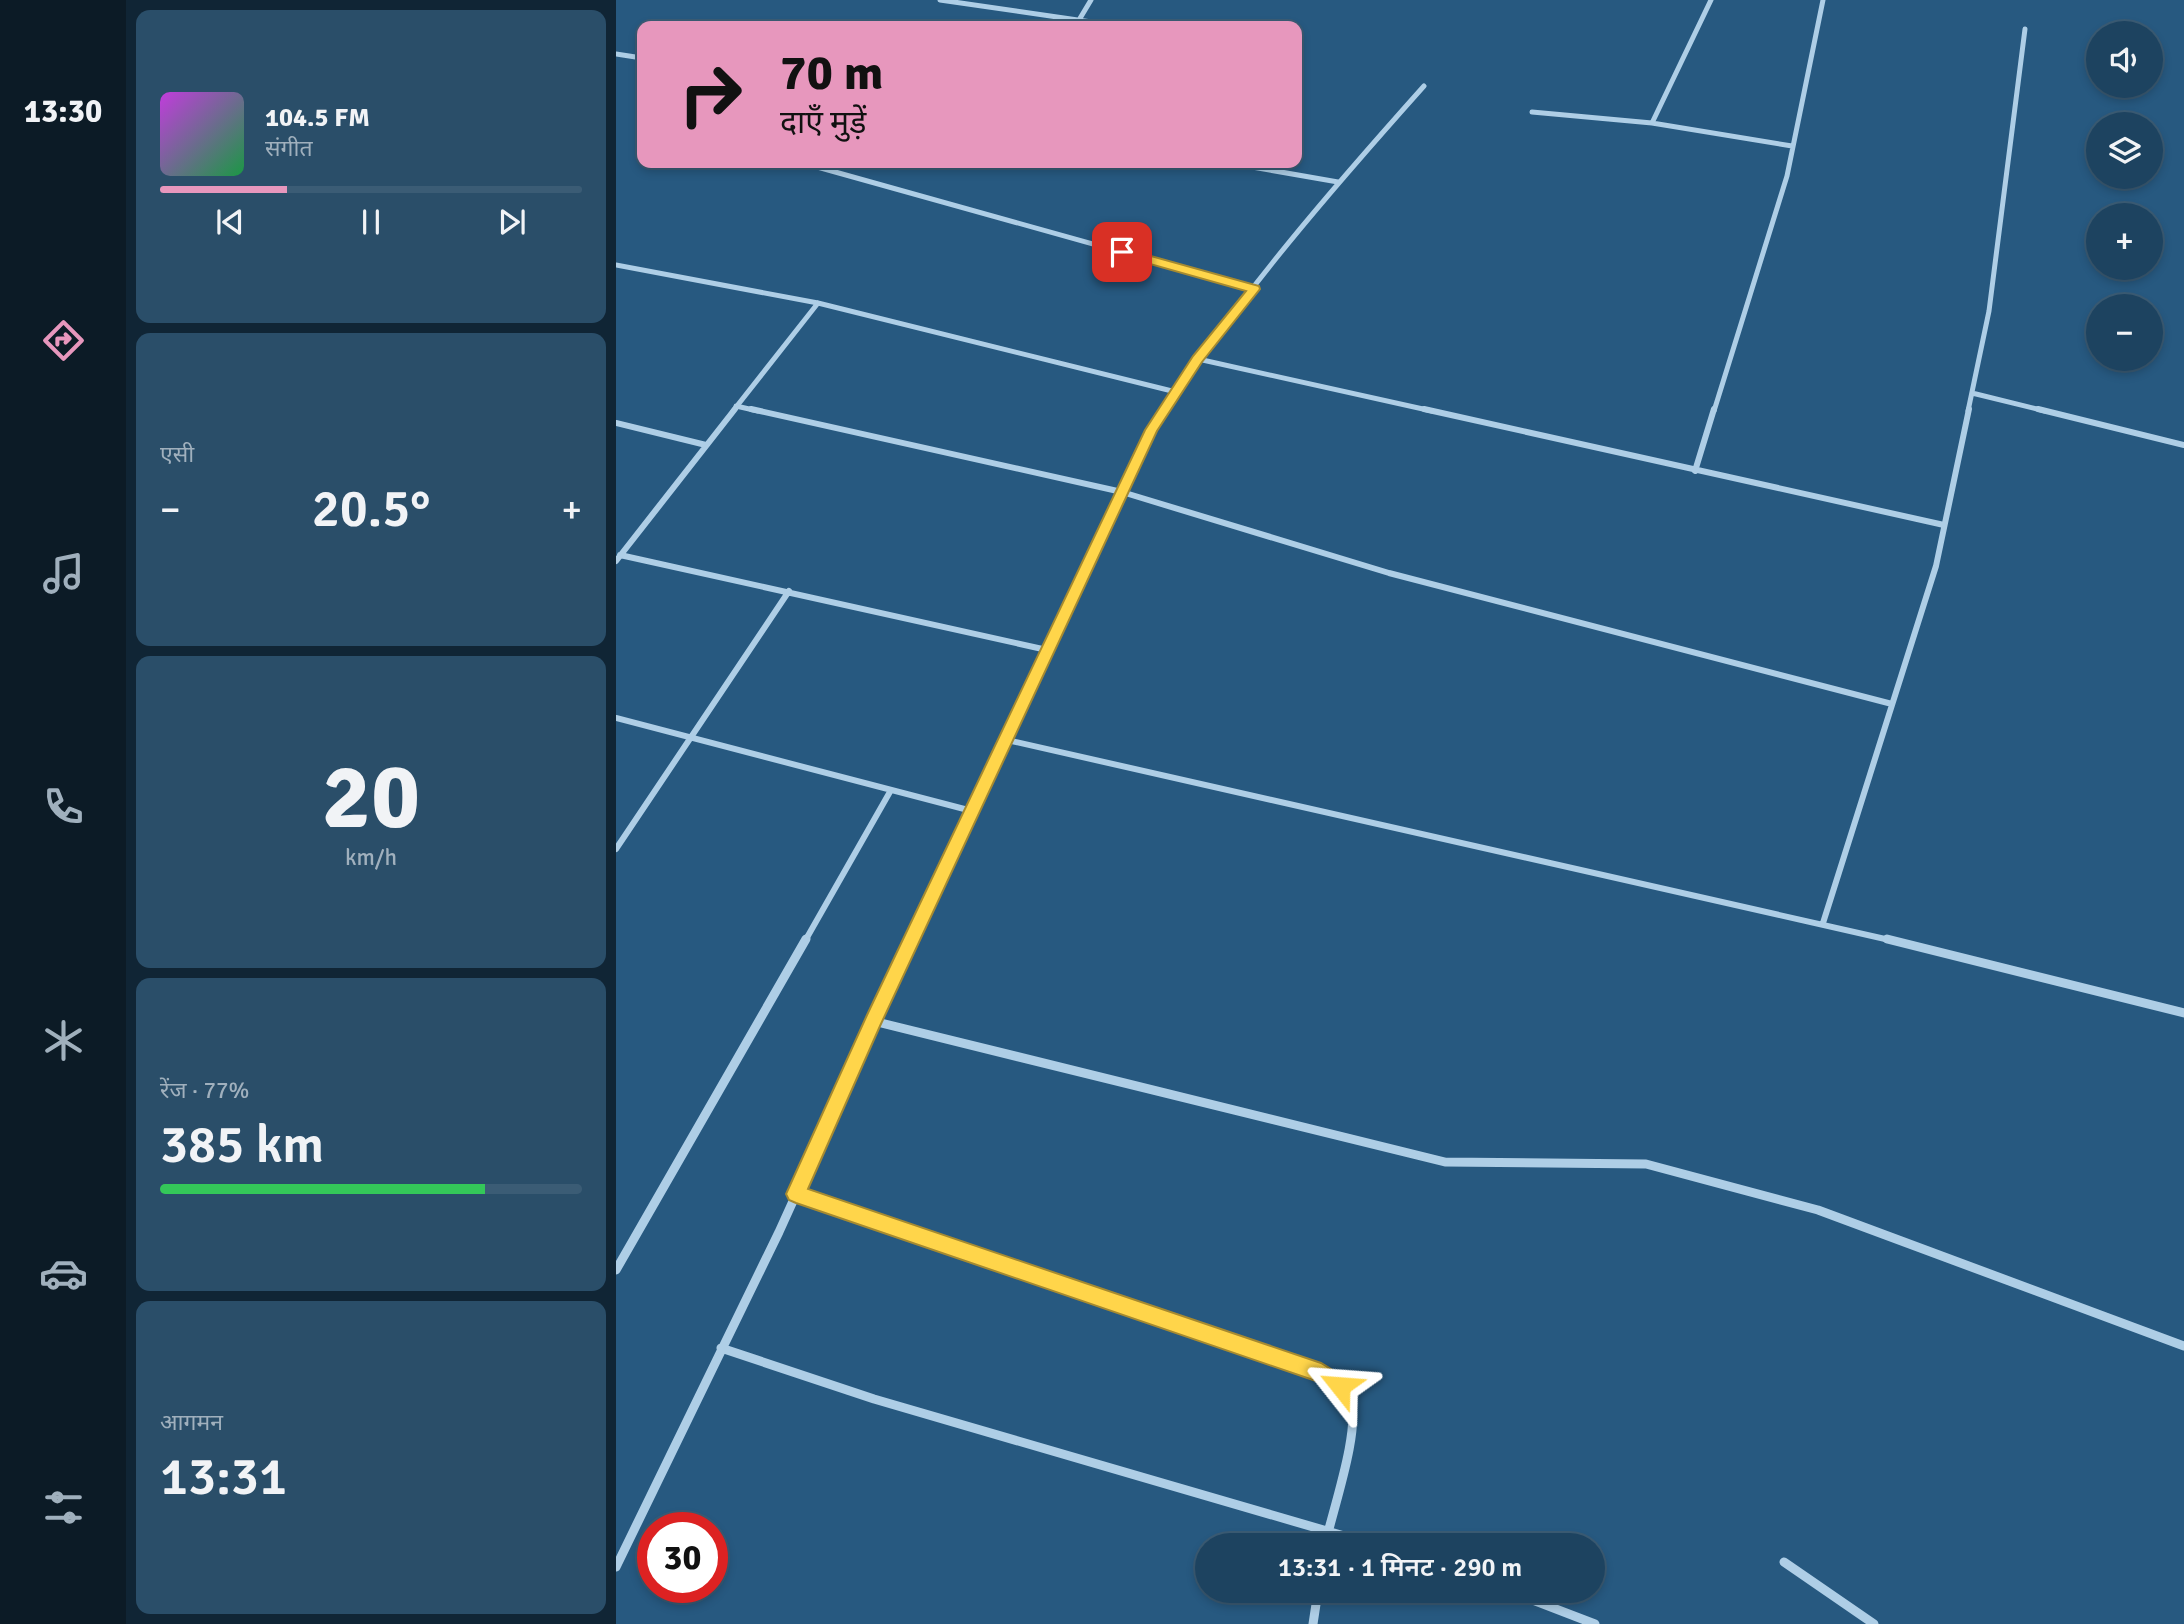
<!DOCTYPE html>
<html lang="hi">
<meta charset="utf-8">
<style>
body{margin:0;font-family:Signika,"Noto Sans Devanagari",sans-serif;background:#2a4e69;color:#f1f3f6;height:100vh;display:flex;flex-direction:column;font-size:26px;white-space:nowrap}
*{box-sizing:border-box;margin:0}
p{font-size:23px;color:#a0b0bd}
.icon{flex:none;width:38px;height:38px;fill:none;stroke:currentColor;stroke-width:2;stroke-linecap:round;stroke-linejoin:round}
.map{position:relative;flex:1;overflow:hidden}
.panel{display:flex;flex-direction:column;gap:10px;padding:10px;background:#102535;width:490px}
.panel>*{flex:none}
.guide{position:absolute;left:21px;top:21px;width:665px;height:147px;border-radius:14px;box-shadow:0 4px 10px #0003,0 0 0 2px #3b5c75;background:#e797bd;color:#111;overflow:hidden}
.fabs{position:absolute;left:1470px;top:21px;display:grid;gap:14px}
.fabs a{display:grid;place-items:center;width:77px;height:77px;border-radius:50%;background:#1d4360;box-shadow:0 4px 10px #0003,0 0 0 2px #3b5c75;font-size:35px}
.speed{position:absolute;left:21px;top:1512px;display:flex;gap:14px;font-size:35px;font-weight:700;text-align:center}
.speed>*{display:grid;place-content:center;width:91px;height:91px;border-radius:50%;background:#1d4360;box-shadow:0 4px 10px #0003,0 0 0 2px #3b5c75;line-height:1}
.speed .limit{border:10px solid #d22;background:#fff;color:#111}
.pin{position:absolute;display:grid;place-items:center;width:60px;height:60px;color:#fff;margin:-30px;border-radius:14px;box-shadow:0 4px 10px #0006}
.me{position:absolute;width:77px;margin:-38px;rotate:298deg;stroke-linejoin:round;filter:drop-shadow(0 0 5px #0008)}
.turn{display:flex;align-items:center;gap:24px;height:147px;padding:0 28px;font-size:32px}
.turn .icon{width:91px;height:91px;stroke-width:2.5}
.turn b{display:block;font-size:49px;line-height:60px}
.big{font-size:52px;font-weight:600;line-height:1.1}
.panel .card{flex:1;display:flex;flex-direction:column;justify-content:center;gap:10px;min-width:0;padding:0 24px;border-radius:14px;background:#2a4e69}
.panel .dial{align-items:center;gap:0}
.dial b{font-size:91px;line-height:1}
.song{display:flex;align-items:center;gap:21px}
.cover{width:84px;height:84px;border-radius:10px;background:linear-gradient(135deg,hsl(290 70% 55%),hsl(140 70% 35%))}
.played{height:7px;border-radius:4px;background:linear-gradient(90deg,#e797bd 30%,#3b5c75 30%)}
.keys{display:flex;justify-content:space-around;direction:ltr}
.heat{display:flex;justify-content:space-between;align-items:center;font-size:38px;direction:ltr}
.charge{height:10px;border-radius:5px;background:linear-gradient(90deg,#34c759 77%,#3b5c75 0)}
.trip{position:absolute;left:579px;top:1533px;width:410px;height:70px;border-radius:35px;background:#1d4360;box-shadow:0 4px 10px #0003,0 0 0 2px #3b5c75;font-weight:600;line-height:70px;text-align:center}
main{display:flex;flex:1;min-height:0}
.menu{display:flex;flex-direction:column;width:126px;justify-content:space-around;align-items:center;background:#0c1b26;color:#a0b0bd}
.menu .icon{width:49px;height:49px}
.menu .selected{color:#e797bd}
.menu b{font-size:32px;color:#f1f3f6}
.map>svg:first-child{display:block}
</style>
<main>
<nav class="menu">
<b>13:30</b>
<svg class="icon selected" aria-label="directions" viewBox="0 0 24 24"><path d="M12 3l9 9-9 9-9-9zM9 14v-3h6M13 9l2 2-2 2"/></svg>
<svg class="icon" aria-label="music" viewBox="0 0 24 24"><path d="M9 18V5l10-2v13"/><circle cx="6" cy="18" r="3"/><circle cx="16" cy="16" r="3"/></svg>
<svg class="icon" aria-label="phone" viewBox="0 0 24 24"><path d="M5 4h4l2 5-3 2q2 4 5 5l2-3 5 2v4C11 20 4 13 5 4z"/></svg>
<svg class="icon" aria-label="climate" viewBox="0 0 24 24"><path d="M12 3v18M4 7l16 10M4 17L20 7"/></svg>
<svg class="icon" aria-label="car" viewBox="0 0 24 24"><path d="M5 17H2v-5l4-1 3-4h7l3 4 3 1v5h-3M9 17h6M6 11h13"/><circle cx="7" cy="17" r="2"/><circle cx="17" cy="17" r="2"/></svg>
<svg class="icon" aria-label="filters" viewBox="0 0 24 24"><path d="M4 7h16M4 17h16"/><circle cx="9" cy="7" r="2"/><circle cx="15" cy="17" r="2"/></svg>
</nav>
<section class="panel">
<div class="card">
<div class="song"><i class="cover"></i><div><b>104.5 FM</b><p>संगीत</p></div></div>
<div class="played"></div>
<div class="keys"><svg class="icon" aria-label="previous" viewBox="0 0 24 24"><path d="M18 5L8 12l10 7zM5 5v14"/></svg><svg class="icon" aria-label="pause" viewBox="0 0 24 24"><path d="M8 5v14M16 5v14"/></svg><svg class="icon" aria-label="next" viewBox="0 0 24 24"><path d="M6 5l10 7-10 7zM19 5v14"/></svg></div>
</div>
<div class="card"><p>एसी</p>
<div class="heat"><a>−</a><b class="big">20.5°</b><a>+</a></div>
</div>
<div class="card dial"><b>20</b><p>km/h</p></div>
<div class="card"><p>रेंज · 77%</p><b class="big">385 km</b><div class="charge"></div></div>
<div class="card"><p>आगमन</p><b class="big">13:31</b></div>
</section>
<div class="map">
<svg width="1568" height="1624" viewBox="0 0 1568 1624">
<rect width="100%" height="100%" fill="#275980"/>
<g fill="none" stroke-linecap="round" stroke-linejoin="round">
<path stroke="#aecee6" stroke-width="5" d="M324,0L503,26
M463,20L475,0
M0,54L26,58
M916,112L1036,123L1176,146
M1036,123L1095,0
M187,163L638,289
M613,163L722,182
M0,265L202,303L560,392
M582,359L816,411
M1356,393L1429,411
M120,406L142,411
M117,411L202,303
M548,411C624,295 716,189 808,86
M1098,411L1171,176L1207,0
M1352,411L1373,311L1409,29"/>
<path stroke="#aecee6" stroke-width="6" d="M135,409L506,492L773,573L1276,704
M808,409L1328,525
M1422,409L1568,445
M0,423L90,445
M1079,471L1098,409
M4,555L431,650
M0,561L119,409
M0,718L356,811
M391,740L1278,941
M0,849L173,591
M1207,923L1320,566L1353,409
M189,941L275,790
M295,941L535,430L549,409"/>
<path stroke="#aecee6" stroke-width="9" d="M1271,939L1568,1013
M257,1021L829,1162L1030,1164L1202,1210L1568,1346
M180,1194L705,1373C715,1380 729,1387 734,1399C746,1427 716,1512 709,1545
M0,1270L190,939
M105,1348L258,1399L759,1545
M1168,1562L1258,1624
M0,1567L163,1232L296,939
M893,1591L979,1624
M697,1624L702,1591"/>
</g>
<path fill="#ffd54a" stroke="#a68a30" stroke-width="2" d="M506,248L643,286L644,289L586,362L541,431L264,1026L192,1189L705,1363L731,1379L734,1386L731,1393L724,1396L700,1381L180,1203L173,1200L170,1194L251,1015L529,430L577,356L630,291L502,255L500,252Z"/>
</svg>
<div class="fabs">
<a><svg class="icon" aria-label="sound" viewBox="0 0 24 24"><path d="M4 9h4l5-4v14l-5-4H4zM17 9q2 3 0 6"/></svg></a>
<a><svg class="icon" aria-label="layers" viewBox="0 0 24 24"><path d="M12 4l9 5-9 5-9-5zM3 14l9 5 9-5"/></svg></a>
<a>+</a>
<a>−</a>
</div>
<div class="speed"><div class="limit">30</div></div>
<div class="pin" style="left:506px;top:252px;background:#d93025"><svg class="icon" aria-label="arrive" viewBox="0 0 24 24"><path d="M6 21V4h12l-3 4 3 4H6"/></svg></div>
<svg class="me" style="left:724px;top:1386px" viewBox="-20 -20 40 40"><path d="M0-17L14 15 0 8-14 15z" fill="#ffd54a" stroke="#fff" stroke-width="4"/></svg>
<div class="trip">13:31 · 1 मिनट · 290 m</div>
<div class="guide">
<div class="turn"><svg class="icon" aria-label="right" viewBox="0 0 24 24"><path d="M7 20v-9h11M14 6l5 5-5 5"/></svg><div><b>70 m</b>दाएँ मुड़ें</div></div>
</div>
</div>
</main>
